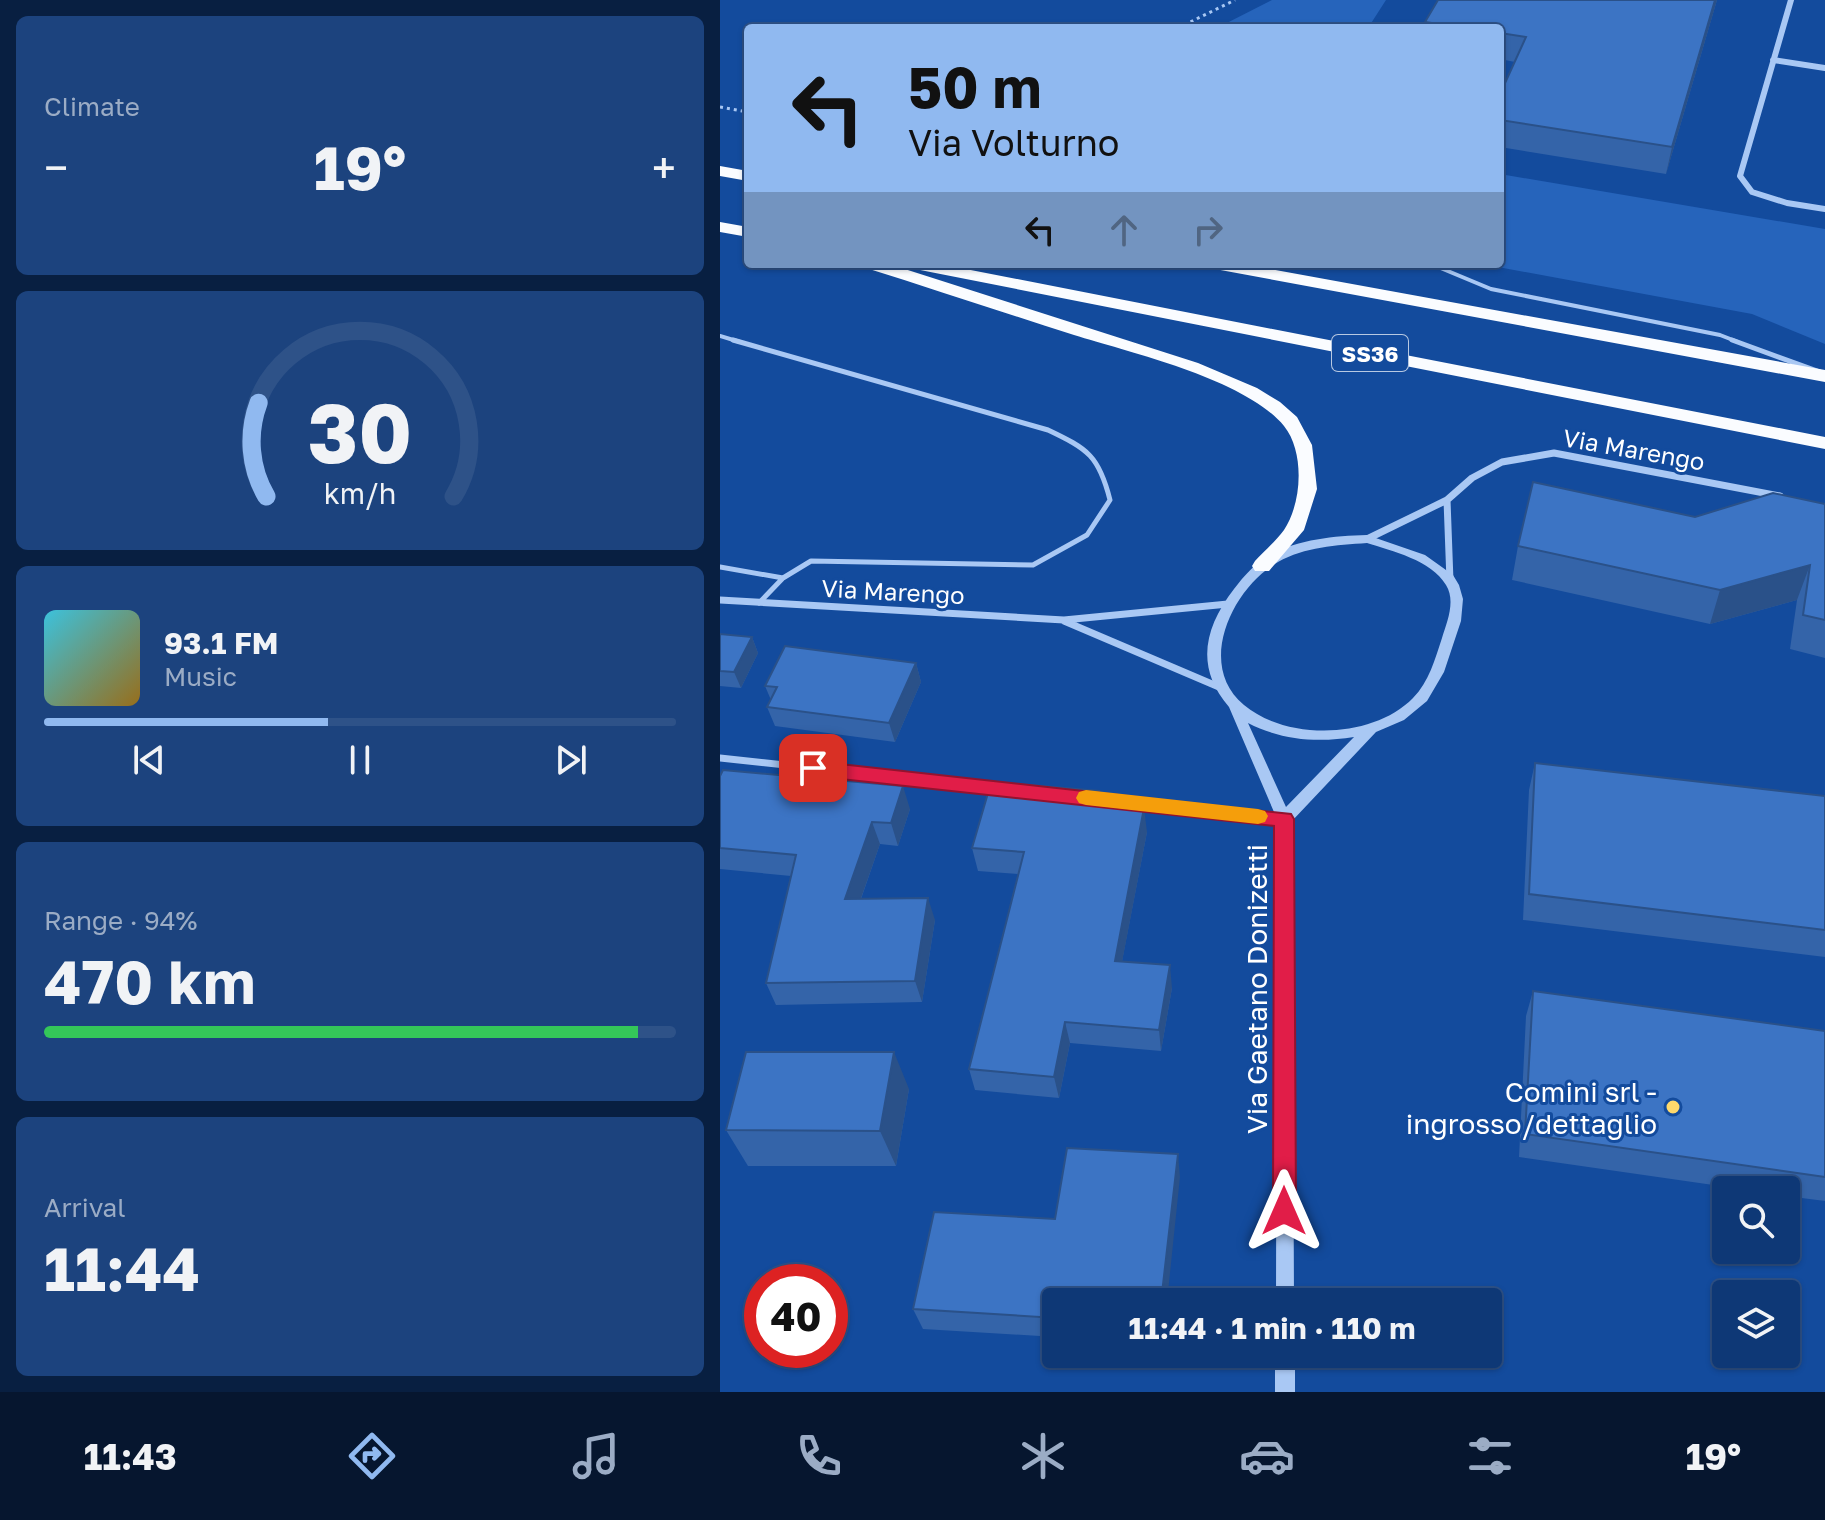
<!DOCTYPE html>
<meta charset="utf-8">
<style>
body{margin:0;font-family:"Golos Text",sans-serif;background:#1c437e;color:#f1f3f6;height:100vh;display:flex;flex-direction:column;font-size:30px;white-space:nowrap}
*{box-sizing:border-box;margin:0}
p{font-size:26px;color:#9bacc5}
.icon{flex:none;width:44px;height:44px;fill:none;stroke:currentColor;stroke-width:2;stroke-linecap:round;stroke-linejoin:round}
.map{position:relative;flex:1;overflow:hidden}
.panel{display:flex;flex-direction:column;gap:16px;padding:16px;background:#081f41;width:720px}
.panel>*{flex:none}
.guide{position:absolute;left:24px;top:24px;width:760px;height:244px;border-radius:8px;box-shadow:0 2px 6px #0004,0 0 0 2px #2e5288;background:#90b9f0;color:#111;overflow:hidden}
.buttons{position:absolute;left:992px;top:1176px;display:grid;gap:16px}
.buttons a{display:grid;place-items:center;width:88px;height:88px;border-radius:8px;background:#0e3876;box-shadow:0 2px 6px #0004,0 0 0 2px #2e5288;font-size:40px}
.speed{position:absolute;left:24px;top:1264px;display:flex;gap:16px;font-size:40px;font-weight:700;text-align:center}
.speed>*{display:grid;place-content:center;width:104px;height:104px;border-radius:50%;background:#0e3876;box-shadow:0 2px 6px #0004,0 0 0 2px #2e5288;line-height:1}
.speed .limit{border:12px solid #d22;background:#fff;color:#111}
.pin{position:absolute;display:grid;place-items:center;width:68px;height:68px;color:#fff;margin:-34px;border-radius:16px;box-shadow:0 4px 12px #0006}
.me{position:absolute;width:88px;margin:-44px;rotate:0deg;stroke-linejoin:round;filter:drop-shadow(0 0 6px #0008)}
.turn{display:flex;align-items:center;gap:28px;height:168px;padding:0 32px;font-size:36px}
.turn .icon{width:104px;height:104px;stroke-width:2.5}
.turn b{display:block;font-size:56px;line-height:68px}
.lanes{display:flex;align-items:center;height:76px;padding:0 32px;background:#0003;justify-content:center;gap:40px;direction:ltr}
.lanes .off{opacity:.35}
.big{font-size:60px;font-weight:700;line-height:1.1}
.panel .widget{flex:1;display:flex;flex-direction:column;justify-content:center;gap:12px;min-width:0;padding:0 28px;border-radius:12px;background:#1c437e}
.panel .dial{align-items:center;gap:0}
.dial svg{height:208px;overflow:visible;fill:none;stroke:#2e5288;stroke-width:7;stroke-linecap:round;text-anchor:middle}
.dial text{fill:#f1f3f6;stroke:none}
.song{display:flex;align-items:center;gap:24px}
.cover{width:96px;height:96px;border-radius:12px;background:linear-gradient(135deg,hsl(190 70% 55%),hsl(40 70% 35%))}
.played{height:8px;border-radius:4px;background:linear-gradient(90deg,#90b9f0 45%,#2e5288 45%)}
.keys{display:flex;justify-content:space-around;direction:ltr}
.heat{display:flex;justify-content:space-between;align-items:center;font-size:44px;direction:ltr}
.charge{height:12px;border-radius:6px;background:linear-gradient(90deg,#34c759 94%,#2e5288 0)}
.trip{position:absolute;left:322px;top:1288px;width:460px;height:80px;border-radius:8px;background:#0e3876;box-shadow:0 2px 6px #0004,0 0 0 2px #2e5288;font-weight:700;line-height:80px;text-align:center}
.tab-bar{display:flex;height:128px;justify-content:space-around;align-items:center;background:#06162f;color:#9bacc5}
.tab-bar .icon{width:56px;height:56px}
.tab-bar .current{color:#90b9f0}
.tab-bar b{font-size:36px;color:#f1f3f6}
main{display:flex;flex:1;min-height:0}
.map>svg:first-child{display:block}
</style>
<main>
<section class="panel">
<div class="widget"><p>Climate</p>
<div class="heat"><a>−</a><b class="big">19°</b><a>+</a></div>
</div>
<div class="widget dial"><svg viewBox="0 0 100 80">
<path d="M14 69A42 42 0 1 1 86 69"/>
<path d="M14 69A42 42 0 0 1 11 33" stroke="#90b9f0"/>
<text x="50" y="56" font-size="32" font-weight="700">30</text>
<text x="50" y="72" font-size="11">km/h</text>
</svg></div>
<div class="widget">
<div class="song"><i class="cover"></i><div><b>93.1 FM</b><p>Music</p></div></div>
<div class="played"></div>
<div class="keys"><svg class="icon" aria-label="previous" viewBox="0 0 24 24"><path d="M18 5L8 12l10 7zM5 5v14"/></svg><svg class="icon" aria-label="pause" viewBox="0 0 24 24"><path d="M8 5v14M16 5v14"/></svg><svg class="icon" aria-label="next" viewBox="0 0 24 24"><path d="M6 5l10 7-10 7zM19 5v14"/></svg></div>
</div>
<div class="widget"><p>Range · 94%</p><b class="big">470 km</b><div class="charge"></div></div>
<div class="widget"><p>Arrival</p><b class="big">11:44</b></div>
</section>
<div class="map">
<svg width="1105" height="1392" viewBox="0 0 1105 1392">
<rect width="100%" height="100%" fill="#134b9d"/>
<path fill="#2664bb" d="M552,0H666L648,28H497Z
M780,174L1105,229V344L1032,314L762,264H780Z"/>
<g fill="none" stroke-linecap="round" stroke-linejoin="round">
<path stroke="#a9c8f4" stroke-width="3" stroke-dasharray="3 4" stroke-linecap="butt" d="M458,28L515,0
M0,107L28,112"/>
<path stroke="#a9c8f4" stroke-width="4" d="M711,264L771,289L1000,335L1018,342
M0,336L20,342"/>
<path stroke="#a9c8f4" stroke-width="5" d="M13,340L328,430C368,449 379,456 390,500L367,535L313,565L91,561L63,578L39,603
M1012,340L1105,374
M0,567L63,578"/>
<path stroke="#a9c8f4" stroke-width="6" d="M1071,0L1020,176L1032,192L1067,203L1105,209
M1053,60L1105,68"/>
<path stroke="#a9c8f4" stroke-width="7" d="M727,500L730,581
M647,539L727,500L752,478L782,462L834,453L1060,496
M0,600L344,620L508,604
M344,621L499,687
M0,758L305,791"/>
<path stroke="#a9c8f4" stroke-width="10" d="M371,798L564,819"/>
<path fill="#a9c8f4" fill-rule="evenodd" d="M647,535L705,555L733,575L739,585L743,599L741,621L724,672L707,701L684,720L656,732L572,821L574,1302H556L557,819L509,707C475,668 484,628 514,589C524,576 535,563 550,555C579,539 614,536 647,535ZM647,543C672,551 711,560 726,585C736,601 727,622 722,638C715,659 709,682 693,698C653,739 567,741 524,705C475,665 513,587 558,562C585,547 616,545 647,543ZM528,723C561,740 597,743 634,737L566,807Z
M555,1354H575V1392H555Z"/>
<path fill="#fafcff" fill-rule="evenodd" d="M0,166L28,171V181L0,176Z
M0,222L28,227V237L0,232Z
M144,264H169L478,363L537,388L560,402L577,417L592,445L597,489L584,530L549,571H535L532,566L535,561C544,551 556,541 564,530C582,503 585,452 564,426C525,379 412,353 354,335C285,313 216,290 146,268Z
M187,264H220L1105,437V449L195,269Z
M487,264H522L1105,370V382L495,269Z"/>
</g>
<path fill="#3464a9" d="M997,0L946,174L780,147V94L795,62L780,59V28H705V22Z
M1105,504V658L1070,649L1077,600L990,624L792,580L798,546L975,517Z
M0,634L32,637L38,653L21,688L0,686Z
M196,663L201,682L175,742L55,726L47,707L51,700L45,686Z
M815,763L1105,796V957L803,920L809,790Z
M0,776L190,809L178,846L160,844L141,899L215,920L202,1002L56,1005L46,983L71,876L0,869Z
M381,805L427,832L402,961L452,988L441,1051L350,1043L339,1098L255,1090L249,1069L298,874L258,871L252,848Z
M813,991L1105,1031V1201L1066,1196V1190H1028L799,1157L806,1016Z
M189,1089L176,1166H28L6,1130Z
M460,1177L336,1302V1337L203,1329L193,1309L335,1219Z"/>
<path fill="#2a5189" d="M995,0H997L946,174L952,147Z
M1090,565L1077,600L990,624L1000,590Z
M32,637L38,653L21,688L14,672Z
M196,663L201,682L175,742L169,723Z
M183,786L190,809L178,846L171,823Z
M379,791L382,815L376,805Z
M424,808L427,832L398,983L395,961Z
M152,822L160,844L133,921L125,899Z
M208,898L215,920L202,1002L195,981Z
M450,965L452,988L441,1051L439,1030Z
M345,1022L350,1043L339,1098L334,1077Z
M174,1052L189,1089L176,1166L160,1131Z
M458,1154L460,1177L447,1302H441Z"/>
<path fill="#3c74c4" stroke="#2a5189" stroke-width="2" d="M718,0H995L952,147L780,120V94L806,37L780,33V28H745L705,22Z
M813,482L975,517L1053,493L1105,504V620L1083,615L1090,565L1000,590L798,546Z
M0,634L32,637L14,672L0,671Z
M65,646L196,663L169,723L47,707L57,687L45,686Z
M815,763L1105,796V930L809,894Z
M3,770L183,786L171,823L152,822L125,899L208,898L195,981L46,983L76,855L0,848V776Z
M297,784L379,791L376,805L424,808L395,961L450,965L439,1030L345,1022L334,1077L249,1069L304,852L252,848L268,793L295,796Z
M813,991L1105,1031V1177L805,1134Z
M26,1052H174L160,1131L6,1130Z
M347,1148L458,1154L441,1302H336V1318L193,1309L214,1212L335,1219Z"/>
<path fill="#e11d48" stroke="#92132f" stroke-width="2" d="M93,761L571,814L574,819L576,1211L573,1220L564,1223L556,1220L553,1211L554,826L93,776L86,773L83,768L86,763Z"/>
<path fill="#f59e0b" d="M366,790L538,809L545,811L548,816L545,822L538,824L366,805L359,803L356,798L359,792Z"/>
<circle fill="#ffd96c" stroke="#134b9d" stroke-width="3" cx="953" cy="1107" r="8"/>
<g text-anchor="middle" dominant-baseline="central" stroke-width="6" stroke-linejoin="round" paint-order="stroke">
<rect fill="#134b9d" stroke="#b8c9e2" stroke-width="2" x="612" y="335" width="76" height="36" rx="6"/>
<g font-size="22" font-weight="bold" fill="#fff">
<text x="650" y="353">SS36</text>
</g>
<g font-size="24" fill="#fff" stroke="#134b9d">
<text transform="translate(914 449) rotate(10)">Via Marengo</text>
<text transform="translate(173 591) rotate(3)">Via Marengo</text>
</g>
<g font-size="28" fill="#fff" stroke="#134b9d">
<text transform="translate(536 989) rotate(-90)">Via Gaetano Donizetti</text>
</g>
<g font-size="28" fill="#fff" stroke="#134b9d" text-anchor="end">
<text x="937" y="1091">Comini srl -<tspan x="937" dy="32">ingrosso/dettaglio</tspan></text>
</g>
</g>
</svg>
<div class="buttons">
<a><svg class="icon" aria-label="search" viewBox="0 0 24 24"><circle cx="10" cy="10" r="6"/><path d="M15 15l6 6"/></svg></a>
<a><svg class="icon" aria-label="layers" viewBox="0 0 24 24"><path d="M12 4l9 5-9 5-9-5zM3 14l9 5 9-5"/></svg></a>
</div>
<div class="speed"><div class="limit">40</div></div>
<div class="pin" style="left:93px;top:768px;background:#d93025"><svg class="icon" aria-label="arrive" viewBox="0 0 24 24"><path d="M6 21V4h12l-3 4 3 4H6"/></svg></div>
<svg class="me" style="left:564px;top:1211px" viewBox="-20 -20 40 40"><path d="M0-17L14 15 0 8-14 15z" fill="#e11d48" stroke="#fff" stroke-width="4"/></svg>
<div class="trip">11:44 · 1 min · 110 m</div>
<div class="guide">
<div class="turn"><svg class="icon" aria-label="left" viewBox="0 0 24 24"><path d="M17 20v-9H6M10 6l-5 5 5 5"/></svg><div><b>50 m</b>Via Volturno</div></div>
<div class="lanes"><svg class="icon" aria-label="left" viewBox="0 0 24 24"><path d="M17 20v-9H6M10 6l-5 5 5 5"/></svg><svg class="icon off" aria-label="ahead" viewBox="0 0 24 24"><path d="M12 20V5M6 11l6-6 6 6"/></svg><svg class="icon off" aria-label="right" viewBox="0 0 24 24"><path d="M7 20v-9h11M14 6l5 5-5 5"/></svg></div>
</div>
</div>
</main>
<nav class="tab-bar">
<b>11:43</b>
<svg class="icon current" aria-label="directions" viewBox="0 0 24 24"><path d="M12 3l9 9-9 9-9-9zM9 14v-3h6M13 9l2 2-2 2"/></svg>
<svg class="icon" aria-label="music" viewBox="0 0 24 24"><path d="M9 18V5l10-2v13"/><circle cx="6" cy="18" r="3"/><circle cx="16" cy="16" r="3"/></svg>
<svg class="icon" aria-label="phone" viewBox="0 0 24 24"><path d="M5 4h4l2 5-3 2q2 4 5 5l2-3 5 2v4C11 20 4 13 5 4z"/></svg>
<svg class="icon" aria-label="climate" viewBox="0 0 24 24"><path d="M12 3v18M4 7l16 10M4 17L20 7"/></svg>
<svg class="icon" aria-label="car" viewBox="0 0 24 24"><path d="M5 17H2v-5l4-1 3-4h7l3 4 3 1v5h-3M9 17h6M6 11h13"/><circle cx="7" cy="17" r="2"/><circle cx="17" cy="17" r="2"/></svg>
<svg class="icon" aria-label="filters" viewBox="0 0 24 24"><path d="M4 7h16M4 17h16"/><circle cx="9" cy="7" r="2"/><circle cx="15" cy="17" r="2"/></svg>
<b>19°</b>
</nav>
